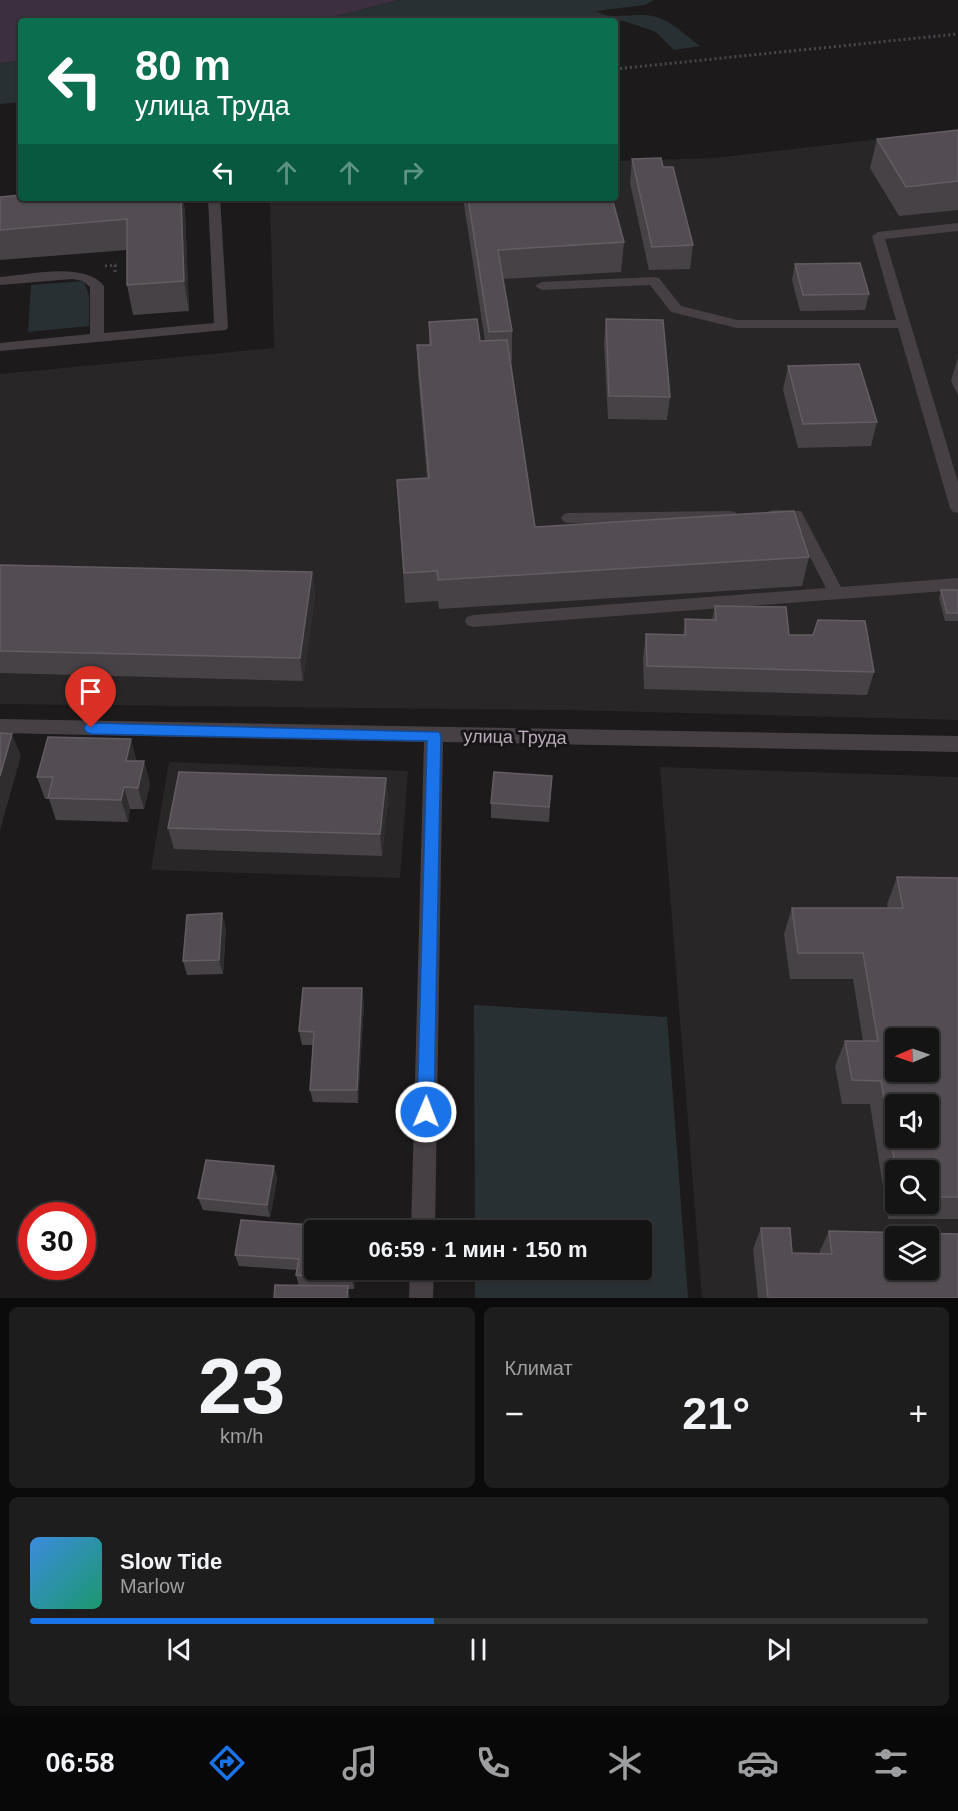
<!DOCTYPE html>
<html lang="ru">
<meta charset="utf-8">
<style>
body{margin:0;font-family:Arial,sans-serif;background:#1e1d1d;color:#f1f3f6;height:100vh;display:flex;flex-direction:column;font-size:22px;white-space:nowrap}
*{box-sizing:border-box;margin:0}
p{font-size:20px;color:#9d9ea0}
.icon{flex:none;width:33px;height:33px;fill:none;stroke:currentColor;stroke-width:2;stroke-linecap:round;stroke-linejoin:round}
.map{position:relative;height:1298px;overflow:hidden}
.sheet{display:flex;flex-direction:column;gap:9px;padding:9px;background:#0c0b0b;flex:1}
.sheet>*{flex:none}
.top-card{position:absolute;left:18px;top:18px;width:600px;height:183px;border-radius:6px;box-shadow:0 2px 4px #0004,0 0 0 2px #343334;background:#0b6e4f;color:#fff;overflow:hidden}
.needle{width:39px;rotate:268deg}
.controls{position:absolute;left:885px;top:1028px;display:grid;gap:12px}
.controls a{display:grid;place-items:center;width:54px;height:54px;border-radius:6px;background:#151414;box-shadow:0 2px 4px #0004,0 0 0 2px #343334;font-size:30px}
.speed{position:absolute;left:18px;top:1202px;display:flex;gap:12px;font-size:30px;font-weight:700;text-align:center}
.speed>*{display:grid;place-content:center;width:78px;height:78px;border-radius:50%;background:#151414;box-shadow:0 2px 4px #0004,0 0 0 2px #343334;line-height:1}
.speed .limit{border:9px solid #d22;background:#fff;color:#111}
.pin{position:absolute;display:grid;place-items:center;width:51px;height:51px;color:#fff;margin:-62px -26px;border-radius:50% 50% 50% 0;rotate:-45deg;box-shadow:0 0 6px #0007}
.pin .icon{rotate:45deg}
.me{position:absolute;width:66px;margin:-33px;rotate:1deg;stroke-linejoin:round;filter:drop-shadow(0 0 4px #0008)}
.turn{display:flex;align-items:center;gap:21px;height:126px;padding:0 18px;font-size:27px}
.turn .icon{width:78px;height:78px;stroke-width:2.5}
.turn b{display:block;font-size:42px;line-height:51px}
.lanes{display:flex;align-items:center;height:57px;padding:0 18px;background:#0003;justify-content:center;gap:30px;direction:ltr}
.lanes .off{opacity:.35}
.big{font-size:45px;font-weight:600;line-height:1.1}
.sheet .widget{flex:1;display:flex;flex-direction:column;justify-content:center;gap:9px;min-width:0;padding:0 21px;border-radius:9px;background:#1e1d1d}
.sheet .dial{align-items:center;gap:0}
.dial b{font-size:78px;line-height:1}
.song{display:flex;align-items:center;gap:18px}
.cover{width:72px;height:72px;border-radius:9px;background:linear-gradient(135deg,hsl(210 70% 55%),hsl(160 70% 35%))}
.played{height:6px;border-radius:3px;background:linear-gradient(90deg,#1a73e8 45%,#343334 45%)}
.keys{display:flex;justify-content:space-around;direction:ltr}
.heat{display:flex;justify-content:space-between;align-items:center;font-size:33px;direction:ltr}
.sheet .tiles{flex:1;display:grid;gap:9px;grid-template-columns:1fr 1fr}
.widget:last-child{grid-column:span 2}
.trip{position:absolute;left:304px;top:1220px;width:348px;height:60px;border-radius:6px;background:#151414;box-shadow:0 2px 4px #0004,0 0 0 2px #343334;font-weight:600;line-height:60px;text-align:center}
.dock{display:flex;height:96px;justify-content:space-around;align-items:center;background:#080808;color:#9d9ea0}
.dock .icon{width:42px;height:42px}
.dock .active{color:#1a73e8}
.dock b{font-size:27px;color:#f1f3f6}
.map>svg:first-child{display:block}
</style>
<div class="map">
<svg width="958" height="1298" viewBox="0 0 958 1298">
<rect width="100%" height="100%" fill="#1c1a1b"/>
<path fill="#292628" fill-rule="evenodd" d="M958,130V720L566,710L0,704V374L274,348L270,198H615V161L715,158Z
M169,762L408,771L400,878L151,870Z
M660,767L958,777V1298H702ZM896,1038H928V1071H896ZM896,1104H928V1137H896ZM896,1170H928V1203H896ZM896,1236H928V1269H896Z"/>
<path fill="#293034" d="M399,0H654L644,5L596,11C612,21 633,12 652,16C669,18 686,36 700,46L674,50L656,32L624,21H317Z
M21,61V102L0,104V63Z
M84,281L89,296V326L28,332L31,285Z
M474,1005L667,1017L688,1298H475V1269H642V1230H475Z"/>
<path fill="#3c2f40" d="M0,0H399L317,21H21V61L0,63Z"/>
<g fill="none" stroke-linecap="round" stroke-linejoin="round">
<path stroke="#4d454d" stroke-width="3" stroke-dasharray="2 3" stroke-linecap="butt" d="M615,69L958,34
M105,266L115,265V275"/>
<path fill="#464045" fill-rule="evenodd" d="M208,198H220L228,327L226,330L0,351V343L90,334V287L83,281L72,279L0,285V277C29,275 84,261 104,286V333L214,323Z
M958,223V231L885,239L958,482V513L953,512L950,508L898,328H737L671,312L650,285L542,290L535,286L542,282L654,277L659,278L681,306L737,320H896L872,236L878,232Z
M774,510L801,511L841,587L958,578V590L473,627L467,625L465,621L467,617L473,615L826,588L791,520L769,519L766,515L769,511Z
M730,511L735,512L738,516L735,520L730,521L569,523L564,522L561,518L564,514L569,513Z"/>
<path fill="#464045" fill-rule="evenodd" d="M0,719L958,736V752L443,742L435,1230H411L424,742L0,733Z
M410,1269H434L433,1298H409Z"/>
</g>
<path fill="#474246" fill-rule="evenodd" d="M958,130V210L899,216L870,168L877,139Z
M632,159L663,167L693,245L690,269L649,270L630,183Z
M0,197L21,198H183L185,212L189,311L133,315L127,285V250L0,260Z
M463,198H612L624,242L621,272L503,279L512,331V361H511L535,527L809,557L802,586L439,609L438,601L405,603L397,480L427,478L418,375L417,345H429V322L480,341H485Z
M795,264L869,294L865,310L800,311L792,280Z
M606,319L670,397L667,420L608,419L604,343Z
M958,357V395L951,381Z
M788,366L877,422L871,446L798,448L783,390Z
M0,565L312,572L315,596L303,681L0,673Z
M941,590H958V621H945L939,598Z
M715,606L789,635L874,672L867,695L644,689L643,657L646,634H683L685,619L712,620Z
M137,761H144L150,784L144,809H130L128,822L56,820L49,799H45L37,777Z
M552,776L549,822L491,818V803Z
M386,778L388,800L382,856L174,849L168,828Z
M897,877L958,878V1219H888L870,1104H842L835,1066L845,1041H863L853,979H790L784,934L792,908H888L887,904ZM896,1170H928V1203H896Z
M226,928L223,974L187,975L183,961Z
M364,1002L358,1103L313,1102L310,1090L313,1045H302L299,1031Z
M274,1166L277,1179L270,1217L203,1210L198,1198Z
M241,1220L358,1228V1230H315V1269H356L354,1289H348L350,1298H274L275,1285L299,1286L296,1275L297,1270L239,1266L235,1255Z
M761,1228L792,1253H819L829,1231L958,1298H758L753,1249Z"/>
<path fill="#302d2f" d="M181,198H183L185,212L189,311L184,281Z
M312,572L315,596L303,681L300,658Z
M12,734L21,756L0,830V776Z
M131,739L137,762L126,761Z
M144,761L150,784L144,809L138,788Z
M386,778L388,800L382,856L380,834Z
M124,787L130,809L128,822L121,800Z
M222,913L226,928L223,974L219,960Z
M362,988L364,1002L358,1103L357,1090Z
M274,1166L277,1179L270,1217L267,1205Z
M353,1269H356L354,1289L352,1279Z
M348,1286L350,1298H347Z"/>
<path fill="#534d53" stroke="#645c63" stroke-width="1.5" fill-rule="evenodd" d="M958,130V181L906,187L877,139Z
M661,158L663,167H673L693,245L652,247L632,159Z
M21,195V198H181L184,281L127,285V219L0,230V197Z
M468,198H612L624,242L498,250L512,331L489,332Z
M860,263L869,294L803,295L795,264Z
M477,319L480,341L507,340L535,527L794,511L809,557L438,580L437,571L404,573L397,480L429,478L417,345H431L429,322Z
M606,319L663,320L670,397L609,396Z
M859,364L877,422L803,424L788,366Z
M0,565L312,572L300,658L0,651Z
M941,590H958V613H947Z
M715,606L786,607L789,635H813L818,620L865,621L874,672L647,666L646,634L686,635L685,619L716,620Z
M0,733L12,734L0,776Z
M48,737L131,739L126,761H144L138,788L124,787L121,800L48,798L53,777H37Z
M179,772L386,778L380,834L168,828Z
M494,772L552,776L549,807L491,803Z
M897,877L958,878V1197H928V1170H896L881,1081L852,1080L845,1041H878L863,953H798L792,908H903ZM896,1038H928V1071H896ZM896,1104H928V1137H896Z
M222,913L219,960L183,961L187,915Z
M303,988H362L357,1090H310L314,1032L299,1031Z
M206,1160L274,1166L267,1205L198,1198Z
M241,1220L358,1228V1230H315V1269H353L352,1279L296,1275L299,1259L235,1255Z
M761,1228H790L792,1253L832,1254L829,1231L958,1234V1298H768ZM896,1236H928V1269H896Z
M275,1285L348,1286L347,1298H274Z"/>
<path fill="#1a73e8" stroke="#114b97" stroke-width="1.5" d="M91,723L439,732L441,736L434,1112L432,1118L426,1120L420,1118L417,1112L427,741L91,734L86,732L84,728L86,724Z"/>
<g text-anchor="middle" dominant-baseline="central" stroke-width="6" stroke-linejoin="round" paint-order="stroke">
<g font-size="18" fill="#bbacbc" stroke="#171516">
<text transform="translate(515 737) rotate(1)">улица Труда</text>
</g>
</g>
</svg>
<div class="controls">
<a><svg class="needle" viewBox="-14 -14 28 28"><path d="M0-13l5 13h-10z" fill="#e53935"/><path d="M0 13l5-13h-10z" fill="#9d9ea0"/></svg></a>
<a><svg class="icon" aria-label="sound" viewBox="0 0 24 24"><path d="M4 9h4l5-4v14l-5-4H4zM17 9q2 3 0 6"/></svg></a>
<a><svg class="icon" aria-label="search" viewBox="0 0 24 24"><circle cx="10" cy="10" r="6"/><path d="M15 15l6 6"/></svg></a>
<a><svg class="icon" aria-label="layers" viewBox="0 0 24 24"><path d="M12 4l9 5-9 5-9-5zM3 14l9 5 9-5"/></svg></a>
</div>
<div class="speed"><div class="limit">30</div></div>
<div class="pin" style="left:91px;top:728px;background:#d93025"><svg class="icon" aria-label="arrive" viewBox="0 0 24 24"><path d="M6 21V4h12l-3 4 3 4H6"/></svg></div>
<svg class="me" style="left:426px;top:1112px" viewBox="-20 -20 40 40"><circle r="17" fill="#1a73e8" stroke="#fff" stroke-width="3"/><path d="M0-11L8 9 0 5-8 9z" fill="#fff"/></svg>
<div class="trip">06:59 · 1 мин · 150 m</div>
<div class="top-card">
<div class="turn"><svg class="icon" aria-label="left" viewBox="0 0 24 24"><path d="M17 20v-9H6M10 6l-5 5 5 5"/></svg><div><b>80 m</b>улица Труда</div></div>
<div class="lanes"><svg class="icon" aria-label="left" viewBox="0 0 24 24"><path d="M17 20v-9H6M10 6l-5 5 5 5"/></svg><svg class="icon off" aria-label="ahead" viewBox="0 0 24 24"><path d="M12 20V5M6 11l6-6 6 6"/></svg><svg class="icon off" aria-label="ahead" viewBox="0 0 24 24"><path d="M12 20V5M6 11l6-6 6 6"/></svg><svg class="icon off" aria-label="right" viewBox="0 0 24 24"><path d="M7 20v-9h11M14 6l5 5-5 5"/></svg></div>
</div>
</div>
<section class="sheet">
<div class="tiles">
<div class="widget dial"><b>23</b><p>km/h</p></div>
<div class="widget"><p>Климат</p>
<div class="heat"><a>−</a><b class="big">21°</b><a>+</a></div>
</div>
<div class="widget">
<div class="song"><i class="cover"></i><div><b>Slow Tide</b><p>Marlow</p></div></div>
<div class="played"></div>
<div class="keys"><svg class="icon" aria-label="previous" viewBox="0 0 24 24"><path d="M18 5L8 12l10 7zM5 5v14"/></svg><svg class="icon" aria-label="pause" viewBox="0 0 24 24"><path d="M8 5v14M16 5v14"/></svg><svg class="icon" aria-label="next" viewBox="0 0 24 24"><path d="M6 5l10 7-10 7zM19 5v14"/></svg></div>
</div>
</div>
</section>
<nav class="dock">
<b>06:58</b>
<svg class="icon active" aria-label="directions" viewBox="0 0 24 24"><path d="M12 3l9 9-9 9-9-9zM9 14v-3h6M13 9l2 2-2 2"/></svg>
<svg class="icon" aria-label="music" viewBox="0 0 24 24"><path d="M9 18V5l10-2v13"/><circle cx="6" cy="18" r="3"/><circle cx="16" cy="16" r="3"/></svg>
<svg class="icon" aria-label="phone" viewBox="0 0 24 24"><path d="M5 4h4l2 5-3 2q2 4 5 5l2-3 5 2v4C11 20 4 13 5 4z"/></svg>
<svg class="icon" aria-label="climate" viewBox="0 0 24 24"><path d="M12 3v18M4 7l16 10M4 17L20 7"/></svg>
<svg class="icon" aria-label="car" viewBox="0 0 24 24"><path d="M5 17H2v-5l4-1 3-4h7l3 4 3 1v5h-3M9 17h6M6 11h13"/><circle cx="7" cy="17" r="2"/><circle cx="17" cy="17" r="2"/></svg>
<svg class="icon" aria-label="filters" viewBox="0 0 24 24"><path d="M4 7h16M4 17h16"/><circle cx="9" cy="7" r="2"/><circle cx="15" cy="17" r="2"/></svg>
</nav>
